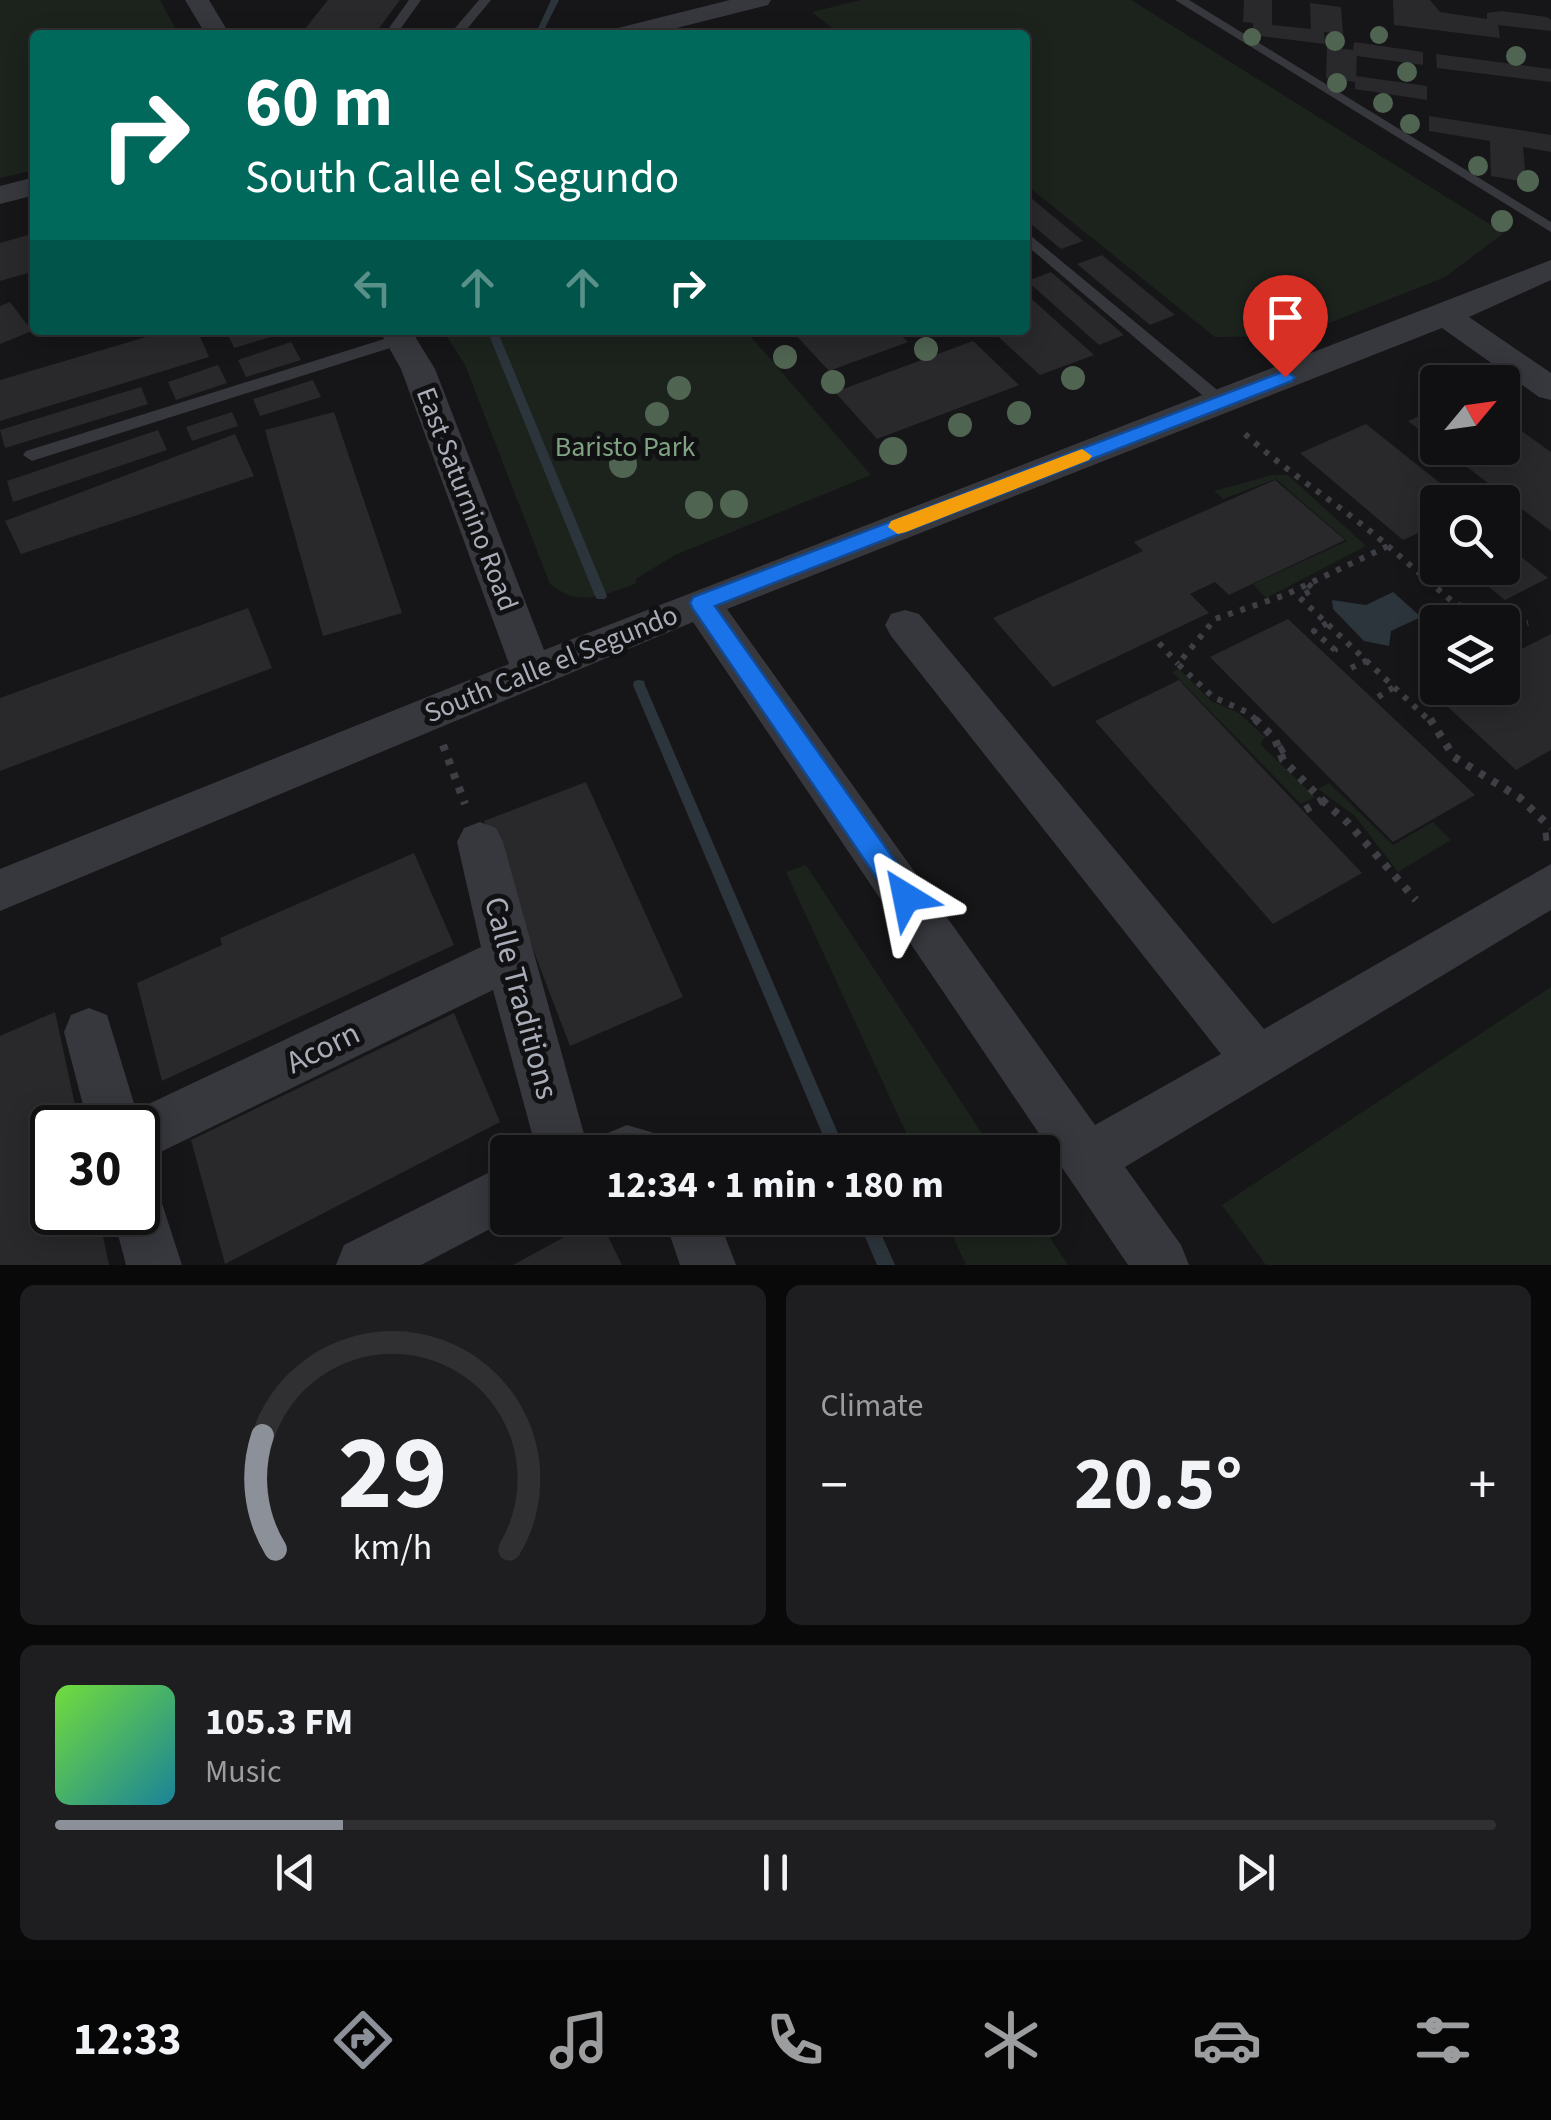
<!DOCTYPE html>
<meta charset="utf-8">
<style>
body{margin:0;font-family:"Source Sans 3",sans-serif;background:#1e1e20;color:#f1f3f6;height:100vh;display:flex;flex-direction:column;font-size:38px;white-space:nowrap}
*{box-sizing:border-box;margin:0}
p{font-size:32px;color:#9c9d9f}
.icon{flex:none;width:55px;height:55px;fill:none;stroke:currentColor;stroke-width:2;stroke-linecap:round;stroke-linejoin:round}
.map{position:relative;height:1265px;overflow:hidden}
.drawer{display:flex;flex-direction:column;gap:20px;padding:20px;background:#09090a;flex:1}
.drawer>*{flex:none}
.banner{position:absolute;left:30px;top:30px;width:1000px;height:305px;border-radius:10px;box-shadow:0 5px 25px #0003,0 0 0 2px #303032;background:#00695c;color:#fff;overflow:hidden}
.needle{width:65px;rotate:61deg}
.controls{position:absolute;left:1420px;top:365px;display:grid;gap:20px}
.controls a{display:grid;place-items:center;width:100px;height:100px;border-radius:10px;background:#101012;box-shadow:0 5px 25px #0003,0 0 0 2px #303032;font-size:50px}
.speed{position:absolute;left:30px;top:1105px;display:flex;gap:20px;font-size:50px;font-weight:700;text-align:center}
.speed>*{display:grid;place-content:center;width:130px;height:130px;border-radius:50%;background:#101012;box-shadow:0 5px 25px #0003,0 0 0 2px #303032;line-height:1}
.speed .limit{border:5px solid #111;border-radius:15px;background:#fff;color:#111}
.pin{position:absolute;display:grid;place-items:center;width:85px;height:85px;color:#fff;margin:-102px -42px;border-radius:50% 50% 50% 0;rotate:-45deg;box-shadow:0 0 10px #0007}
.pin .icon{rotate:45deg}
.me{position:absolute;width:110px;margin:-55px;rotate:325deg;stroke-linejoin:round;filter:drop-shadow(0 0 8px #0008)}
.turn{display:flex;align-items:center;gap:35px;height:210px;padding:0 50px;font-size:45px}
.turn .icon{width:130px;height:130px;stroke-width:2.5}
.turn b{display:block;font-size:70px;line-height:85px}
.lanes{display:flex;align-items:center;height:95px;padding:0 50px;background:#0003;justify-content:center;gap:50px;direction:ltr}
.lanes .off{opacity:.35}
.big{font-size:75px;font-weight:700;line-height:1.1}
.drawer .card{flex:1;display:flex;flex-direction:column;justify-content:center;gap:15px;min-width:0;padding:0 35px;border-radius:15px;background:#1e1e20}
.drawer .dial{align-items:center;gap:0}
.dial svg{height:260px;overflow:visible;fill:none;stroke:#303032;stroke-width:7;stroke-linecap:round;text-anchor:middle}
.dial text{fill:#f1f3f6;stroke:none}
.song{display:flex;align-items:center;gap:30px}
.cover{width:120px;height:120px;border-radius:15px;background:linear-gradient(135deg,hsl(100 70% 55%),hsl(190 70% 35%))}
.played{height:10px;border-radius:5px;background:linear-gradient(90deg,#8c9099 20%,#303032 20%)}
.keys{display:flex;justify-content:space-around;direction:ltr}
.heat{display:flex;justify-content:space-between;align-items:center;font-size:55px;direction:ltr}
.drawer .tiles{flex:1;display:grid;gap:20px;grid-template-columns:1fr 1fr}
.card:last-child{grid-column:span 2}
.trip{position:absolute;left:490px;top:1135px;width:570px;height:100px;border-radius:10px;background:#101012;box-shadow:0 5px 25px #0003,0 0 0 2px #303032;font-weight:700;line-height:100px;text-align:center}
.dock{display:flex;height:160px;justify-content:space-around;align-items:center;background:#060607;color:#9c9d9f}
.dock .icon{width:70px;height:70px}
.dock .on{color:#8c9099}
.dock b{font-size:45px;color:#f1f3f6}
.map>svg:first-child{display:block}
</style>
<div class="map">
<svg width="1551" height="1265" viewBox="0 0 1551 1265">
<rect width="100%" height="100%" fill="#161618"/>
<path fill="#1c231d" d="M0,0H160L179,35H35V170L0,178Z
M861,0H1131L1504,233L1445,277L1297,336L1215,337L1025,184V35H841L812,12Z
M443,330H745L871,475L675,555L636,579L635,584C602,595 580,608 550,584L465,365Z
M1272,475H1288L1366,546L1266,598L1253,584L1347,541L1276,479L1223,499L1214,491Z
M1179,669L1211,701L1239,713L1265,737L1260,744L1315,797L1301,804L1172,672Z
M1329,783L1393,845L1433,822L1451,840L1398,872L1355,816L1318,789Z
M806,865L994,1152H915L786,872Z
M1551,987V1265H1266L1222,1205Z
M944,1218H1037L1068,1265H966Z"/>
<path fill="#2c353c" d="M1393,592L1421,617L1391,631L1389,646L1364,641L1333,609L1332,600L1366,605Z"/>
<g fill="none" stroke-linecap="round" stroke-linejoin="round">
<path fill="#2c353c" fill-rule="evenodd" d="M551,0H559L542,34L535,35Z
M487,330H497L607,596L605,599H597L595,596Z
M639,680L644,681L645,685L846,1152H830L633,685L634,681Z
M857,1218H874L895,1265H877Z"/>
</g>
<path fill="#29292c" d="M328,0H400L374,35H300Z
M1244,0H1272V25L1311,29L1310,3L1341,7L1343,34L1324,32L1325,44L1253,35V23L1243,22Z
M1393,0H1430L1440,12L1487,19V13L1502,11L1547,17L1551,20V31L1498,25L1500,38L1394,25Z
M1354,42L1423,52V65L1357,56L1356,76L1427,86V100L1355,89V82L1326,78L1327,47L1353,50Z
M1436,54L1551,69V82L1437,68Z
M1429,116L1551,135V152L1523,147L1526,182L1491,176L1490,141L1429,131Z
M1025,193L1083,241L1061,249L1025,219Z
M35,233V271L0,281V243Z
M1102,255L1175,315L1150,325L1077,264Z
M1051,272L1124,335L1099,345L1027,281Z
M1025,293L1094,355L1040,375L991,330H1025Z
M10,302L32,331L0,344V306Z
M170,330H197L209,357L0,421V380Z
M226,330H291V331L234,348Z
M799,330H896L908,342L829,371L793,332Z
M973,341L1019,385L877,439L835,392Z
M291,342L301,360L246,377L238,360Z
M218,365L227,383L176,400L168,382Z
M313,380L321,397L260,416L253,399Z
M141,387L148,404L5,448L0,430Z
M1438,408V444L1408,421Z
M232,412L238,426L192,441L186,427Z
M334,412L402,613L323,636L265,430Z
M1502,417L1551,452V531L1442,448H1502Z
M1366,424L1464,502H1438V524L1403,540L1300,453Z
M158,430L167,450L13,502L7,481Z
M235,434L254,476L21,554L5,521Z
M1275,480L1345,540L1229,595L1215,582L1190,594L1209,613L1053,687L993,618L1143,551L1134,542Z
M1502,542L1548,578L1505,600L1465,568H1502Z
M248,608L272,668L0,771V698Z
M1288,619L1475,795L1393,842L1210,657Z
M1551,634V750L1516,770L1435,695L1449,688H1502V659Z
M1179,680L1341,851L1362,873L1273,924L1095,721Z
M586,782L683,997L570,1046L484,821Z
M414,853L454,945L162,1081L137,983L222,945L220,938Z
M55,1012L80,1128H52V1212H98L109,1265H0V1036Z
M454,1013L500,1122L225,1264L191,1140Z
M599,1218L622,1265H513Z"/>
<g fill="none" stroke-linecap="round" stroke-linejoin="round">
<path stroke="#3d3f44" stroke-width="6" stroke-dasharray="5 8" stroke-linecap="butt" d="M1245,434C1290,475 1342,506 1388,546L1285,595L1215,619L1178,664L1213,697L1249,713L1258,722
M1388,546L1453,602L1490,622
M1308,584L1314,589L1299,597L1431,722
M1327,623L1314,631L1335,650L1330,653
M1502,630L1528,623
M1159,643L1178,664
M1351,668L1368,660
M1378,697L1396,686"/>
<path stroke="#3d3f44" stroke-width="8" stroke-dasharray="6 9" stroke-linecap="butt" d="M1255,719L1275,739L1283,760L1322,800L1305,810
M1430,719L1454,757L1520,798L1551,828
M443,745L465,804
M1279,751L1292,744
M1322,800L1348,823L1416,900
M1543,837L1551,836"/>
<path fill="#37383d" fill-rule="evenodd" d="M409,0H421L396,35H384Z
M479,0H491L462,35H449Z
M1175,0H1189L1551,222V232Z
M1025,231L1227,398L1230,402L1227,406H1215L1025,244Z
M400,334L408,339L406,343L38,459L32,461L23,455L26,451Z"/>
<path fill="#37383d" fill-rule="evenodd" d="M185,0H209L230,35H206Z
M730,0H771L768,5L649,35H607L610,30Z
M35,177V195L0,204V186Z
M1551,260V280L1469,317L1551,373V400L1539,397L1442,328L727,609L1095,1125L1221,1054L891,636L885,625L891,614L905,610L919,614L1264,1029L1551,864V910L1125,1167L1181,1245L1189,1265H1128L693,622L0,911V869L509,664L401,369L379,330H411L435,369L544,650Z
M480,822L496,828L503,842L589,1152H537L493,990L138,1163V1128H89L64,1032L71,1015L89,1008L107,1015L136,1110L481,947L457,842L464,828Z
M627,1125L654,1133L661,1152H601L608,1133Z
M508,1163V1218H511L421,1265H336L344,1245Z
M138,1180L157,1188L182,1265H126L112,1212H138Z
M664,1218H718L736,1265H680Z"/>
</g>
<g fill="#506452">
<circle cx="1379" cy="35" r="9"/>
<circle cx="1252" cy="37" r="9"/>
<circle cx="1335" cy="41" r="10"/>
<circle cx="1516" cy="56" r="10"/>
<circle cx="1407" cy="72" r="10"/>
<circle cx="1337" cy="83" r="10"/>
<circle cx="1383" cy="103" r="10"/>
<circle cx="1410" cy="124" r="10"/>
<circle cx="1478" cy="166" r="10"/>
<circle cx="1528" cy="181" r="11"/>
<circle cx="1502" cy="221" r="11"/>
<circle cx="926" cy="349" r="12"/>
<circle cx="785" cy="357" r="12"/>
<circle cx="1073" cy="378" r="12"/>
<circle cx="833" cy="382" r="12"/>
<circle cx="679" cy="388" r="12"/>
<circle cx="1019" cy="413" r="12"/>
<circle cx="657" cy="414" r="12"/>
<circle cx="960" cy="425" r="12"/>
<circle cx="893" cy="451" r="14"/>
<circle cx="623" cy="464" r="14"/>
<circle cx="734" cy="504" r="14"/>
<circle cx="699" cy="505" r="14"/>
</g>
<path fill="#1a73e8" stroke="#114b97" stroke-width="2.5" d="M1285,371L1295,377L1292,381L715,606L915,889L919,897L915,906L906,909L896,906L693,609L690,603L693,597Z"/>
<path fill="#f59e0b" d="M1082,449L1092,456L1089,460L906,532L898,534L888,527L891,521Z"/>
<g text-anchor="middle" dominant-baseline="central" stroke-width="10" stroke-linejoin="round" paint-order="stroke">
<g font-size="28" fill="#7fa381" stroke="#111113">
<text x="625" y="447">Baristo Park</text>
</g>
<g font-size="28" fill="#a8adb8" stroke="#111113">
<text transform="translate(467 499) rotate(69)">East Saturnino Road</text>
<text transform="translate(551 664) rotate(-22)">South Calle el Segundo</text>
</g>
<g font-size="32" fill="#a8adb8" stroke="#111113">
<text transform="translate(521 998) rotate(75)">Calle Traditions</text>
<text transform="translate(323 1048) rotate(-26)">Acorn</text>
</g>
</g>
</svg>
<div class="controls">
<a><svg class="needle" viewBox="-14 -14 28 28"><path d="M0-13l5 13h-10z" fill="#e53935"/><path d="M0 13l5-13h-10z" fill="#9c9d9f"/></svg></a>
<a><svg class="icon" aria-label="search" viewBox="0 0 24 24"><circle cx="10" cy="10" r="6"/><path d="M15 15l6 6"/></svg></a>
<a><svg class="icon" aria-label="layers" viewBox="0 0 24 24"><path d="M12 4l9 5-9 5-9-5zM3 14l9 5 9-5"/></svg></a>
</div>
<div class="speed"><div class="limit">30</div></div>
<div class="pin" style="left:1285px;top:377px;background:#d93025"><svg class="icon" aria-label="arrive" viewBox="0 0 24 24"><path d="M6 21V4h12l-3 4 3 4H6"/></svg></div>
<svg class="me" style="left:906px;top:897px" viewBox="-20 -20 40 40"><path d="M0-17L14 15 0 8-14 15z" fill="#1a73e8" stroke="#fff" stroke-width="4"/></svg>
<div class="trip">12:34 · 1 min · 180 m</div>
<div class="banner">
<div class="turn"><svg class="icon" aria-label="right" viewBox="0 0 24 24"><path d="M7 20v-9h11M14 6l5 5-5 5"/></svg><div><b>60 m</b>South Calle el Segundo</div></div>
<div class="lanes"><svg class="icon off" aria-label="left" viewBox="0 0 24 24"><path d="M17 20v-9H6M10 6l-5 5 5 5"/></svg><svg class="icon off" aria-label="ahead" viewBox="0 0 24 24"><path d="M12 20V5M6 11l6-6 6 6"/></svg><svg class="icon off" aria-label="ahead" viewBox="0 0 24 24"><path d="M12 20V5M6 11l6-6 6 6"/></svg><svg class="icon" aria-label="right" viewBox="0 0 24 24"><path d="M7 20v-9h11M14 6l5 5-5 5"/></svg></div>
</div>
</div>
<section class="drawer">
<div class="tiles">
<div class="card dial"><svg viewBox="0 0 100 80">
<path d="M14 69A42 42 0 1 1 86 69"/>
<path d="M14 69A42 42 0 0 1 10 34" stroke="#8c9099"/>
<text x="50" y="56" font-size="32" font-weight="700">29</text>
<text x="50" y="72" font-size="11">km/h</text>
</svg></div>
<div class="card"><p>Climate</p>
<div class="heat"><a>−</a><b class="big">20.5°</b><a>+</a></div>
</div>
<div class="card">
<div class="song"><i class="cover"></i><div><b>105.3 FM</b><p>Music</p></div></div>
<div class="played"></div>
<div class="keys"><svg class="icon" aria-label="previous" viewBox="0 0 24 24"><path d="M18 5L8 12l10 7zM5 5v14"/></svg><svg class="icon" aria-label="pause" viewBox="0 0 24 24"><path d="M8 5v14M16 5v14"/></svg><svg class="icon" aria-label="next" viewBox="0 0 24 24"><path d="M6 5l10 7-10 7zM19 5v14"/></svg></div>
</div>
</div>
</section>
<nav class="dock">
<b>12:33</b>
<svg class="icon on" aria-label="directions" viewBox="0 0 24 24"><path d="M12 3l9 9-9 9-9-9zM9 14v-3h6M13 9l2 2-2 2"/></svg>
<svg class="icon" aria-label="music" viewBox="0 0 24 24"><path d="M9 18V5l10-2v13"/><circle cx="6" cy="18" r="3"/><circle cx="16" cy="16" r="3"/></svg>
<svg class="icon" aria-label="phone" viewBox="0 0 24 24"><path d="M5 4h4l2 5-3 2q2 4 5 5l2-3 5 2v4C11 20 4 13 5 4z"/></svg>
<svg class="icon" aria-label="climate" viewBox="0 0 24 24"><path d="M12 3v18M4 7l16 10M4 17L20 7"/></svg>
<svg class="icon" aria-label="car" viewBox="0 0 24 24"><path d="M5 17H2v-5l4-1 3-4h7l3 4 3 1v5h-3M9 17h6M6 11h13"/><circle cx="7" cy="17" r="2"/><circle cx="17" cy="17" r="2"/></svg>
<svg class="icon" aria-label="filters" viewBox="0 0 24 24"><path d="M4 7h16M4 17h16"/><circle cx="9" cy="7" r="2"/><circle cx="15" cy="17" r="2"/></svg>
</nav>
